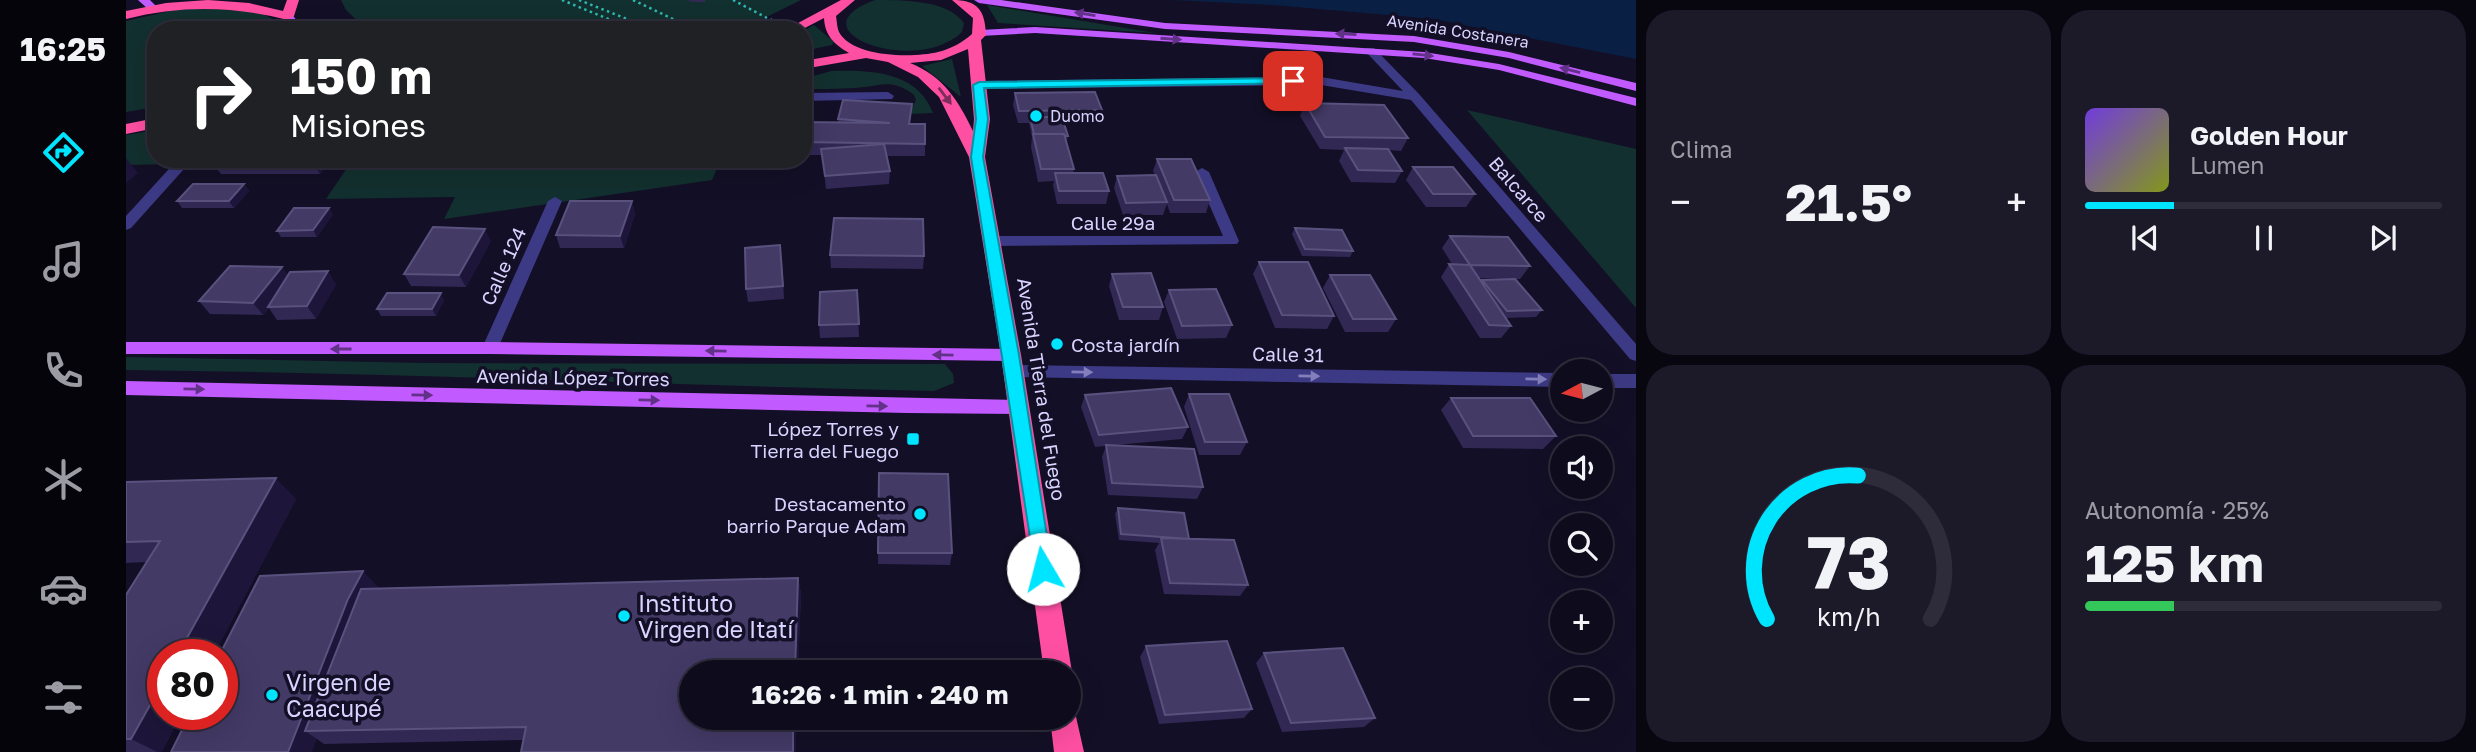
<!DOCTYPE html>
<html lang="es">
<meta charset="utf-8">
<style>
body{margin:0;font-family:"Golos Text",sans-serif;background:#1c1929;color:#f1f3f6;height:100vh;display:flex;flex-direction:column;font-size:26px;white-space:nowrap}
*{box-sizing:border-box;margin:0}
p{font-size:23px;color:#9b9ba3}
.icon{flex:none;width:38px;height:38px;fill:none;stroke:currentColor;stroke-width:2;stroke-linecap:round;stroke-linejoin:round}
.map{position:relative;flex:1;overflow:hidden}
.sheet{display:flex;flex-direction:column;gap:10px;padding:10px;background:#08060f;width:840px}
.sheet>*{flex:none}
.hud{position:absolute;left:21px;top:21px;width:665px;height:147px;border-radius:28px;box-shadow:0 7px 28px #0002,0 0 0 2px #2e2b3b;background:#202124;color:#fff;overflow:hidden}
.needle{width:46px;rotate:263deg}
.tools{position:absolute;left:1424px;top:359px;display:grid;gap:14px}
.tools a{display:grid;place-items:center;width:63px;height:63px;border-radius:50%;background:#0e0b1c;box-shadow:0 7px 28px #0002,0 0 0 2px #2e2b3b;font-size:35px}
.speed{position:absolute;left:21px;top:639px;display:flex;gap:14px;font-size:35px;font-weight:700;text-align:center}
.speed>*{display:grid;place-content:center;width:91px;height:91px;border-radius:50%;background:#0e0b1c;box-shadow:0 7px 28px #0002,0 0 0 2px #2e2b3b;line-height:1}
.speed .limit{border:10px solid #d22;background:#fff;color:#111}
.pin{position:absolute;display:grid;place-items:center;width:60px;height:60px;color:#fff;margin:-30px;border-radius:14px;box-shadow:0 4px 10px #0006}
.me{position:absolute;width:77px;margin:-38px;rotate:352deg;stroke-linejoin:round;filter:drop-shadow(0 0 5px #0008)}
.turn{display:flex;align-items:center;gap:24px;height:147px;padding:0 28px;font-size:32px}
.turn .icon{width:91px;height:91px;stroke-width:2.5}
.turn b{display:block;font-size:49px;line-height:60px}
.big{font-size:52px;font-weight:700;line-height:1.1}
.sheet .widget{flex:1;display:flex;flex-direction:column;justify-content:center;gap:10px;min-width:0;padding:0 24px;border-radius:28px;background:#1c1929}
.sheet .dial{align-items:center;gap:0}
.dial svg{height:182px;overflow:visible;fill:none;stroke:#2e2b3b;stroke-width:7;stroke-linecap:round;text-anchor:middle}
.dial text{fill:#f1f3f6;stroke:none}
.song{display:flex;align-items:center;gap:21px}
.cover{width:84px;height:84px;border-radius:10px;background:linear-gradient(135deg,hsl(260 70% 55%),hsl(70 70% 35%))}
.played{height:7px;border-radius:4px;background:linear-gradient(90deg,#00e5ff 25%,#2e2b3b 25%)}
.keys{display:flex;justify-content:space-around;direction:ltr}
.heat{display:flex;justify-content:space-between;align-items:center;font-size:38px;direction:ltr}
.charge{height:10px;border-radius:5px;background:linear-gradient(90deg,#34c759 25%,#2e2b3b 0)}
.sheet .tiles{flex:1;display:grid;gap:10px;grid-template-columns:repeat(2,1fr)}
.trip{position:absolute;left:553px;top:660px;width:402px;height:70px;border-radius:35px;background:#0e0b1c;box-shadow:0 7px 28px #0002,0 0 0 2px #2e2b3b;font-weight:700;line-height:70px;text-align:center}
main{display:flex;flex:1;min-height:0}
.tabs{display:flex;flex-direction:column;width:126px;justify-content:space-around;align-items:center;background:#06040b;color:#9b9ba3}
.tabs .icon{width:49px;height:49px}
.tabs .current{color:#00e5ff}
.tabs b{font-size:32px;color:#f1f3f6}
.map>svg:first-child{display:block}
</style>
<main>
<nav class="tabs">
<b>16:25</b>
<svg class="icon current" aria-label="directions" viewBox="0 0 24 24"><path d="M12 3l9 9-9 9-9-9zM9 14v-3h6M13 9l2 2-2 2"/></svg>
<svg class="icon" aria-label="music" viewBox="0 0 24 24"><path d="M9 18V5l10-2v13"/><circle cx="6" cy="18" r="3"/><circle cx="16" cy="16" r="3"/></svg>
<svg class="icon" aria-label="phone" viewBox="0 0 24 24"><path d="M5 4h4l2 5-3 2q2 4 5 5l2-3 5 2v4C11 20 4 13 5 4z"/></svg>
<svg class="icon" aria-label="climate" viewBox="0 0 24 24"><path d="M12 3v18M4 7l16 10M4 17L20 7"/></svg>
<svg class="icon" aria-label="car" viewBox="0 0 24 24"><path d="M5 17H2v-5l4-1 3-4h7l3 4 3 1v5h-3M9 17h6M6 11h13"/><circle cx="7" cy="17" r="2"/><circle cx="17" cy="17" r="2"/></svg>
<svg class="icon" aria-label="filters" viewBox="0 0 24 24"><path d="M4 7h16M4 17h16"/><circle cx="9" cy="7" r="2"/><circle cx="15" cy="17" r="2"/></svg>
</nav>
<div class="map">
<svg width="1510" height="752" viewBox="0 0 1510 752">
<rect width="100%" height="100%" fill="#130f26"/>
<path fill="#12302f" d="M215,0H675L614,30H241L220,10Z
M749,0C778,0 822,0 838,23L836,32C790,77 664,31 749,0Z
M861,5L1029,33L872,23Z
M96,6L130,11L151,21L153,30H30V107L0,112V21L53,9Z
M688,25L708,42L706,45L677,51V31Z
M826,59L835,97L796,66Z
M705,71C745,70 791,71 807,113L783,114L790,100L788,95C765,77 753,87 729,88C712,89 694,89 677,89V79Z
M1341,110L1510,149V308Z
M30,130V159H98L94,163L0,165V135Z
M227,159H595L586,180L318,219L329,197L200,199Z
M0,357L300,363L819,364L827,374L828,383L808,391C539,385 269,373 0,370Z"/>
<path fill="#0a1f44" d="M1046,0H1510V59L1307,19L1147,5Z"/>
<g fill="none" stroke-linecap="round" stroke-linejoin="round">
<path stroke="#2fb8b0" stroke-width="2.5" stroke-dasharray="2.5 3.5" stroke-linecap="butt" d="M436,0L509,30
M453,0L529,30
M507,0L570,30
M607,0L641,18
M622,30L647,19"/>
<path fill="#3d3a85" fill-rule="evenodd" d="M1240,48H1248L1293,94L1510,344V361L1504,359L1285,100L1195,85L853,89L847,85L853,81L1195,77L1277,91L1240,52Z
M762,92L768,96L766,99L677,101V93Z
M52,159H67L5,228L0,230V216Z
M1076,168L1083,172L1113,241L1111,244L867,246L860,241L867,236H1097L1069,172Z
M429,197L436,201L372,348L370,352H358L356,348L422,201Z
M887,365L1437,373V387L887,377L881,376L878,371L881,366Z
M1475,374H1510V388H1475Z"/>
<path fill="#c25bff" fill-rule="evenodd" d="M12,0H24L31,7L22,9Z
M848,0H875L1039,23L1288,36L1383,52L1510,83V91L1383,58L1288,42L1039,29L853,3Z
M158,14H166L177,30H166L157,16Z
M909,27L1298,52L1373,64L1510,98V106L1373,70L1298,58L909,33L854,36L849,33L854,30Z
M0,342H364L885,349L894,355L885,361L364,354H0Z
M0,381L892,400L898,402L901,407L898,412L892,414L781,413L0,395Z"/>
<path fill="#ff4fa3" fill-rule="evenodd" d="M82,0L123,3L157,11L161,0H173L168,16L162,20C107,6 55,5 0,19V11L40,3Z
M715,0H729L710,16C711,22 711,28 713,32C727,58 788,58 812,52C825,49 837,42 846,34L847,18L826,0C852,0 859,10 860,35L855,40L864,119L859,157L895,355L946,672L943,678V672H918L875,355L843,157L813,97L792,77L762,62L740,58L677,69V61L723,53C708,44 699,36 698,18L675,30H659ZM842,49L848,119L847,131C832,100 817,76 784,63L815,60Z
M30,118V128L0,134V124Z
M943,706L948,708L958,752H928L924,718H943Z"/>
</g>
<path fill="#312854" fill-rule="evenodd" d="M561,0H579V2H566Z
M889,93L976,110L974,122L937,123L942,136L940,143L948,169L947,173L983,191L980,204H931L927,185L928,181L912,182L905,147L906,137L903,123H892L887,105Z
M1179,103L1282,138L1275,151L1262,150L1276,171L1269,183L1225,182L1213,161L1218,150L1194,149L1174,116Z
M786,104L784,124L799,144V156H760L764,171L763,184L700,189L696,155H677V122L712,123V119Z
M206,159L194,174H95L86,162Z
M1031,159L1084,200L1080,213H1044L1041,204L1037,215H997L988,188L991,176L1029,175L1027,171Z
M1287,167L1349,194L1340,207H1300L1280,180Z
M118,184L123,191L108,208H56L51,201Z
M506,201L509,214L498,248H434L430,235Z
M207,214L191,237H155L151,231Z
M1169,228L1227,251L1224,257L1176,256L1166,234Z
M1324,236L1404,266L1394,279H1389L1416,310L1410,317L1380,318L1385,326L1375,338H1354L1315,277L1323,264H1326L1316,248ZM1353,278L1389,279L1356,280L1355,281Z
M365,241L340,287L285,286L278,274Z
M704,255L798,256L797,269L705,268Z
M656,258L658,299L622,302L620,289Z
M1133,262L1208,316L1201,329L1149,328L1127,274Z
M986,274L1037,307L1033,320H993L983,286Z
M1204,275L1270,319L1262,332H1219L1197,288Z
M162,276L210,284L190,319L151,320L143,308L137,315L84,314L73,301Z
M731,290L733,337L694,338L693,325Z
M1043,290L1106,325L1100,338L1051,339L1038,302Z
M318,300L310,316H255L251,309Z
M1063,394L1121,442L1114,455H1073L1058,407Z
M959,395L1062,427L1056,439L990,445L1077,487L1071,499L982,495L976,457L980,446L969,447L955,407Z
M1325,398L1430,436L1417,449L1337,448L1315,410Z
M753,473L826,553L824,565L752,564Z
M0,482L170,499L88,654H37L36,752H0V595L21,562L0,563Z
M992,508L1063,539L1122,585L1114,596L1038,594L1029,550L1033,543L993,540L989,514Z
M672,578L675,593L670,718V752H395L398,740L198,744L191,739L45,752L252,587L251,589Z
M1020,646L1126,709L1118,718L1033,724L1014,657Z
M1138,653L1249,718L1238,727L1156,732L1130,663Z"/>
<path fill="#1d163a" d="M0,158L12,173L0,183Z
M189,159H206L194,174L187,162Z
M118,184L123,191L108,208L103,201Z
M506,201L509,214L498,248L494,236Z
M203,208L207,214L191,237L187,230Z
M359,229L365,241L340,287L333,275Z
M156,267L165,280L137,315L127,303Z
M202,271L210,284L190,319L181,306Z
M315,293L318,300L310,316L306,309Z
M150,478L170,499L88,654H52Z
M237,571L252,587L179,731L191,739L186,752H162L222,599Z
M672,578L675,593L672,672H669Z
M37,682V714H56L36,752H31L5,739Z
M667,718H670V752H667Z"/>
<path fill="#433a66" stroke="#5a527e" stroke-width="2" d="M969,92L976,110L893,111L889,93Z
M717,100L786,104L783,124H799V144L677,142V122L764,123L712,119Z
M1179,103L1258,105L1282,138L1199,137Z
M904,117H936L942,136H939L938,134H908Z
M907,134H938L948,169H915Z
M758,144L764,171L699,176L695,149Z
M1219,148L1262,149L1276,171L1232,170Z
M89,159H189L187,162H86Z
M1031,159H1065L1084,200H1048Z
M1287,167H1327L1349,194H1307Z
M929,173H977L983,191H933Z
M1030,175L1041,202L1000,203L991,176Z
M67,184H118L103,201H51Z
M444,201H506L494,236L430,235Z
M168,208H203L187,230L151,231Z
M708,218L797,219L798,256L704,255Z
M307,227L359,229L333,275L278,274Z
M1169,228L1216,230L1227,251L1179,249Z
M1324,236L1382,237L1404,266L1344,265L1385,326L1363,325L1323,264L1344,265Z
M654,245L657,286L620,289L619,248Z
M1133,262H1182L1208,316L1156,315Z
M104,266L156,267L127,303L73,301Z
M202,271L181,306L142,307L164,272Z
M1025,273L1037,307H997L986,274Z
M1204,275H1244L1270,319H1227Z
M1389,279L1416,310L1381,311L1356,280Z
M1090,289L1106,325L1056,326L1043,290Z
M731,290L733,324L693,325L694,292Z
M261,293H315L306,309H251Z
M1045,388L1062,427L973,435L959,395Z
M1063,394H1103L1121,442H1079Z
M1325,398H1404L1430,436H1347Z
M980,445L1068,449L1077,487L986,483Z
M753,473L822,474L826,553H752Z
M150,478L52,654H37V682L5,739H0V595L34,541L0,542V482Z
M992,508L1058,513L1063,539L995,534Z
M1035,538L1108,540L1122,585L1044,583Z
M237,571L222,599L162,752H45L64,714H96V654H94L134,576Z
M672,578L669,672H565V718H667V752H395L400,727L179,731L235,589Z
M1101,641L1126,709L1039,715L1020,646Z
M1217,648L1249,718L1165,723L1138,653Z"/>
<defs><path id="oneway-solid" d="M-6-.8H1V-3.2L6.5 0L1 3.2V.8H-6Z" transform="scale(1.75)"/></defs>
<g fill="#623188">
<use href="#oneway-solid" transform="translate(959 14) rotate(-171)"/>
<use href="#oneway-solid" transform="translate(1220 34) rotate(-177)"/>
<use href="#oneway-solid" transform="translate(1045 39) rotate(4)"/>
<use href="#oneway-solid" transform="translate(1297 55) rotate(6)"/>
<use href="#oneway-solid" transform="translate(1444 70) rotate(-166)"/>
<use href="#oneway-solid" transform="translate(215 349) rotate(-180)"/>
<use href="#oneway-solid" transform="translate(590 351) rotate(-179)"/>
<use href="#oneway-solid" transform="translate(817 355) rotate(-179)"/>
<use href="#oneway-solid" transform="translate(68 389) rotate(1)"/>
<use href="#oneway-solid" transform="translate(296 395) rotate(1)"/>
<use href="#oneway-solid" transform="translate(523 400) rotate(1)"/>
<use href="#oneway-solid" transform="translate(751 406) rotate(1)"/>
</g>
<use fill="#7d2c5e" href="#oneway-solid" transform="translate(819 96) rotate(53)"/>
<g fill="#837fbc">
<use href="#oneway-solid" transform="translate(956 372) rotate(1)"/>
<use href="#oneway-solid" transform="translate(1183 376) rotate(1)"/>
<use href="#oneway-solid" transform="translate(1410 379) rotate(1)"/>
</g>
<path fill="#00e5ff" stroke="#0095a6" stroke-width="2" d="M1167,78L1172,81L1171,83L858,88L862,119L857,157L893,355L926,569L923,576L917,578L910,576L845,157L850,119L847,85L853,82Z"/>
<g fill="#00e5ff" stroke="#130f26" stroke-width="2.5">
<circle cx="910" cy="116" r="7"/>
<circle cx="931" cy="344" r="7"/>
<rect x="780" y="432" width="14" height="14" rx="3.5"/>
<circle cx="794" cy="514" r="7"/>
<circle cx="498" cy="616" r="7"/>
<circle cx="146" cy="695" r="7"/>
</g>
<g text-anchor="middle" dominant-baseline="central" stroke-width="7" stroke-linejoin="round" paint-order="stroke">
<g font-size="16" fill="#d9d4ff" stroke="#130f26">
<text transform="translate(1332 31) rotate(9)">Avenida Costanera</text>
</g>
<g font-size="16" fill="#d9d4ff" stroke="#130f26" text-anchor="start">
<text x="924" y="116">Duomo</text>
</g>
<g font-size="19" fill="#d9d4ff" stroke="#130f26">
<text transform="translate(1393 189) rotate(49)">Balcarce</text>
<text x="987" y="222">Calle 29a</text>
<text transform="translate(377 266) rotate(-66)">Calle 124</text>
<text transform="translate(1162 354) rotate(1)">Calle 31</text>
<text transform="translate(447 377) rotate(1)">Avenida López Torres</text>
<text transform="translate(916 389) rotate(81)">Avenida Tierra del Fuego</text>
</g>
<g font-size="19" fill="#d9d4ff" stroke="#130f26" text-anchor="end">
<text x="945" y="344" text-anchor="start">Costa jardín</text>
<text x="773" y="428">López Torres y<tspan x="773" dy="22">Tierra del Fuego</tspan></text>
<text x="780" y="503">Destacamento<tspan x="780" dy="22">barrio Parque Adam</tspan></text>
</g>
<g font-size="23" fill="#d9d4ff" stroke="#130f26" text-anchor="start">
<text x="512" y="603">Instituto<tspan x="512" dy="26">Virgen de Itatí</tspan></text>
<text x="160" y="682">Virgen de<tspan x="160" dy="26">Caacupé</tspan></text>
</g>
</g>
</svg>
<div class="tools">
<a><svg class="needle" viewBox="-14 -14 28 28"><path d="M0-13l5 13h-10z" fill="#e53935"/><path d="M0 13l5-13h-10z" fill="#9b9ba3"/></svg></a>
<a><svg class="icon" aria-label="sound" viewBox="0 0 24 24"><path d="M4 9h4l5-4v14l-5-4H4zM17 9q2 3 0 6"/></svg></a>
<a><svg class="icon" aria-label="search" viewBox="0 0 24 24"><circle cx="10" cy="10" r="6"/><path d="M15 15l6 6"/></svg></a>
<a>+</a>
<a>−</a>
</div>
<div class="speed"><div class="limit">80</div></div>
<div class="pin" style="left:1167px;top:81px;background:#d93025"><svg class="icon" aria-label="arrive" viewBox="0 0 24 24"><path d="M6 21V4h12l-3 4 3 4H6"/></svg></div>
<svg class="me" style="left:917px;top:569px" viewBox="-20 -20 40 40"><circle r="19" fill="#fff"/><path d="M0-13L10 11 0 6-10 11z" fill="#00e5ff"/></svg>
<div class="trip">16:26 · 1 min · 240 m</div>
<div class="hud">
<div class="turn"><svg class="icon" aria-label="right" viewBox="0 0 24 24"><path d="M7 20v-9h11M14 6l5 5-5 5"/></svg><div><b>150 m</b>Misiones</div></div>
</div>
</div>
<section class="sheet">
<div class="tiles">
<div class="widget"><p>Clima</p>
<div class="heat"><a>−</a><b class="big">21.5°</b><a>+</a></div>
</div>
<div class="widget">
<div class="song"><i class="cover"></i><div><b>Golden Hour</b><p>Lumen</p></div></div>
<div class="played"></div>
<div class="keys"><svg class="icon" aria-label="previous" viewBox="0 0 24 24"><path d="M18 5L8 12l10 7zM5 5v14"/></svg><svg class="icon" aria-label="pause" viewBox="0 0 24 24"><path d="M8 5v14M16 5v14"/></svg><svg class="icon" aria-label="next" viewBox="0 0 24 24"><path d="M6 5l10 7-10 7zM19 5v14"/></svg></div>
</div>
<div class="widget dial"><svg viewBox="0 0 100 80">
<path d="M14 69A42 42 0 1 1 86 69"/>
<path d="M14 69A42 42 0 0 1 54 6" stroke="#00e5ff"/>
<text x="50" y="56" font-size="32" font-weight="700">73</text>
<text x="50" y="72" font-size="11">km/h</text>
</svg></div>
<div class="widget"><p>Autonomía · 25%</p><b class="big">125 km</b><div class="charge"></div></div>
</div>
</section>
</main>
